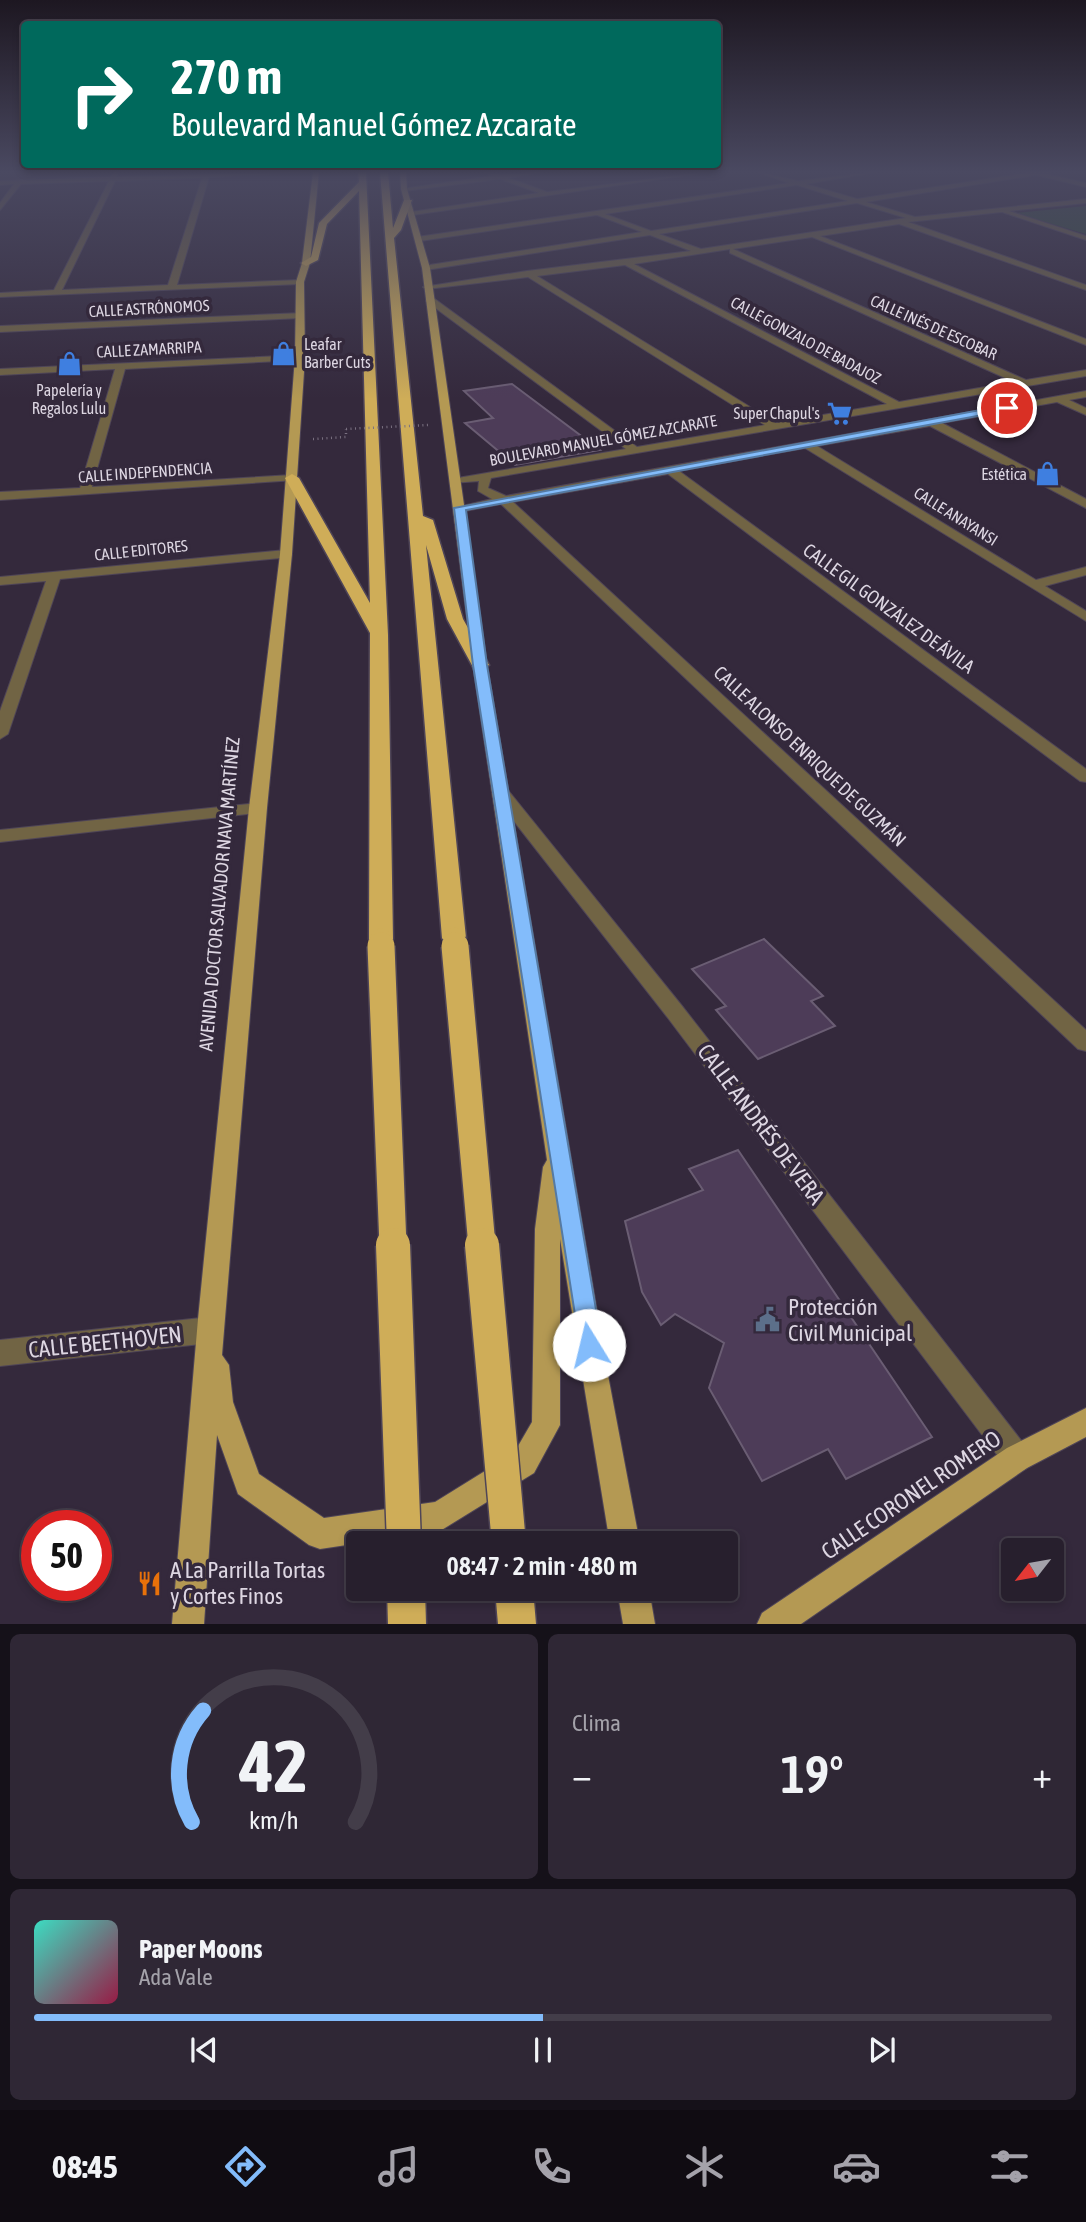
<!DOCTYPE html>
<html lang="es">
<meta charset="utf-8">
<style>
body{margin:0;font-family:"Asap Condensed",sans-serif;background:#2f2735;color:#f1f3f6;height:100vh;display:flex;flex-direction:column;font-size:26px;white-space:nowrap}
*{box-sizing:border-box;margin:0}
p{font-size:23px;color:#a4a2aa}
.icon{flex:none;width:38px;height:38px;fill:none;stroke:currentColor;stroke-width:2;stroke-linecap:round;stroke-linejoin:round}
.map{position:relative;height:1624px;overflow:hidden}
.side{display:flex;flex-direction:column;gap:10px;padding:10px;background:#151119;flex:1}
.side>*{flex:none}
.banner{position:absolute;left:21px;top:21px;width:700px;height:147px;border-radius:7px;box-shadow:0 4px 10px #0003,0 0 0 2px #433d49;background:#00695c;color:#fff;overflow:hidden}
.needle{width:46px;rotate:239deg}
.tools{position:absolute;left:1001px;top:1538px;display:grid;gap:14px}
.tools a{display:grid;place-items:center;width:63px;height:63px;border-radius:7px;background:#271f2d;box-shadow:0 4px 10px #0003,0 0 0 2px #433d49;font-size:35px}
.speed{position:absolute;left:21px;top:1510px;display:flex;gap:14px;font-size:35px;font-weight:700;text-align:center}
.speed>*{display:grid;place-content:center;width:91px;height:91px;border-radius:50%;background:#271f2d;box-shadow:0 4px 10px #0003,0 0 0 2px #433d49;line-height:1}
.speed .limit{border:10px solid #d22;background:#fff;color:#111}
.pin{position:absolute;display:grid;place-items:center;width:60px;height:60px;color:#fff;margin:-30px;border:4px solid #fff;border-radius:50%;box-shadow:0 2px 7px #0007}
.me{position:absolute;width:77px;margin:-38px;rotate:351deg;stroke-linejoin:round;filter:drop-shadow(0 0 5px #0008)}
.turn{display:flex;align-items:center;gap:24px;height:147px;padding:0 35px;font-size:32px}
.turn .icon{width:91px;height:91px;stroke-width:2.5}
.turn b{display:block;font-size:49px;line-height:60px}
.big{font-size:52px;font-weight:600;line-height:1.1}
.side .widget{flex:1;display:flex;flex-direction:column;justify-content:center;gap:10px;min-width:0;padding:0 24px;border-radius:10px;background:#2f2735}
.side .dial{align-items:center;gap:0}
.dial svg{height:182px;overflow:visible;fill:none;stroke:#433d49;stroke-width:7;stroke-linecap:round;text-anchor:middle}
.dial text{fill:#f1f3f6;stroke:none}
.song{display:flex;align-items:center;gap:21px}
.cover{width:84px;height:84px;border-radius:10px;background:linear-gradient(135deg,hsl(170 70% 55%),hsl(340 70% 35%))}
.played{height:7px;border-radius:4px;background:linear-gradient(90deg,#83bcfb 50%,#433d49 50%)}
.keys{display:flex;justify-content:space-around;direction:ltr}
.heat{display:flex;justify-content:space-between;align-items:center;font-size:38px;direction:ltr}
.side .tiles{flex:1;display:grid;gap:10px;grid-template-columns:1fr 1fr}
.widget:last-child{grid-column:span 2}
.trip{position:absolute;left:346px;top:1531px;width:392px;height:70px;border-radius:7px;background:#271f2d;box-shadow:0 4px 10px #0003,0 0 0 2px #433d49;font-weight:600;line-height:70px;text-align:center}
.tab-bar{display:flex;height:112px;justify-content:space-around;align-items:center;background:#100c12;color:#a4a2aa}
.tab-bar .icon{width:49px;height:49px}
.tab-bar .on{color:#83bcfb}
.tab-bar b{font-size:32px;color:#f1f3f6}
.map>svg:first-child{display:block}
</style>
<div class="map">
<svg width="1086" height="1624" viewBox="0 0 1086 1624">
<rect width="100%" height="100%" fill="#34293c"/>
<path fill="#324c39" d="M1086,206V234L1015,213Z"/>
<path fill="#4d3c58" stroke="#6a5d73" stroke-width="2" d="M512,384L600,450L515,465L465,423L493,418L464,391Z
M764,939L823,996L811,1001L835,1026L758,1059L716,1010L726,1006L692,969Z
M738,1150L932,1437L846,1479L828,1449L762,1481L709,1388L724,1343L675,1314L661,1325L642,1292L625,1221L703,1190L689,1169Z"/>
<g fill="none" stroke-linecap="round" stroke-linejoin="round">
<defs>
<path id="minor" d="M114,172H118L117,177L308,172L209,177L177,285L300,280L304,282L300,284L0,297V293L54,290L109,181L21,184L0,210V203L14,184L0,185V181L111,177ZM202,178L168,285L62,290L115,181Z
M485,172L501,175L542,172L509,178L547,192L709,172L413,215L411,212L539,193L500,179L404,191L401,189L493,176Z
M758,172L798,181L876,172L806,184L857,199L1033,172H1048L1046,174L1086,183V187L1036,175L866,202L915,217L1086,199V203L1009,211L1086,236V240L1002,212L908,222L1086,285V290L899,224L820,236L1086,339V345L812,237L733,249L1026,380L1086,370V376L491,478L488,488L506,496L1086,391V397L1069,400L1086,408V415L1057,402L942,423L1086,499V508L930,426L817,446L1036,580L1086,567V575L1045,586L1086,611V621L805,448L679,471L1086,769V782L1080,781L668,474L513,502L1086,1030V1051L1078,1049L501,504L460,512L454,508L492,499L478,491L479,481L452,483V479L626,449L426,301V297H432L637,447L765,425L528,277L427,289L423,287L527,271L691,251L650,235L426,270L423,266L642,232L597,215L420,241L417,237L789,183ZM797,185L848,201L651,231L605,214ZM857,203L906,218L701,249L659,234ZM730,249V253L1014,382L899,402L634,264ZM625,265L887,404L776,423L537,276Z
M303,313L300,318L0,332V326Z
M303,355V359L300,360L125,369L92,487L292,475L298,478L296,480L0,500V492L80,488L115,369L0,375V369Z
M286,550L292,554L291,557L60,579L8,734L0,739V711L46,581L0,585V577Z
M501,788L507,789L682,1006L1027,1448L1032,1458L1027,1468L1017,1473L1007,1468L668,1018L495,797L492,793Z
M258,803L264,804L267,808L264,812L0,842V830Z
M210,1317L219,1321L223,1330L219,1339L210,1343L0,1366V1340Z"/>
<path id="major" d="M313,172H319L310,263L304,282L305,357L292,554L267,808L222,1355L229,1365L233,1402L259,1474L324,1518L435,1502L514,1453L532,1422L535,1229L543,1167L547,1160L473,665L422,268L401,189L400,172H406L407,189L430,268L487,665L607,1370L640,1544H610L560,1239V1425L534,1473L440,1531L320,1549L309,1545L238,1494L217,1435L204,1624H172L198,1319L249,808L280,554L295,357L296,282L302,263Z
M1086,1408V1437L1027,1468L801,1624H757L762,1613L1007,1448Z
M617,1589H649L655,1624H623Z"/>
<path id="highway" d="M358,172H366L388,635L393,939L389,945H373L369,939L370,633L285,478L292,474L299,478L370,603L359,191L327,224L318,260L306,266L301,263L311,257L319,223L359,182Z
M380,172H388L393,228L404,200H412L401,230L394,238L423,516L433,520L463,619L489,665L480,670L474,669L447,619L426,545L466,938L462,944H446L442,938Z
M387,1589H425L426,1624H388Z
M495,1589H533L536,1624H498Z"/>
</defs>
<use href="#minor" stroke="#4f4557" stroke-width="2"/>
<use href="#major" stroke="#4f4557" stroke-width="2"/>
<use href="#highway" stroke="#4f4557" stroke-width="3"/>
<path stroke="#7a7181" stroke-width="2.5" stroke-dasharray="1 3.5" stroke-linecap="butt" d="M313,439L346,437V429"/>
<use href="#minor" fill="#716444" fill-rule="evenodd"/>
<use href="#major" fill="#b49953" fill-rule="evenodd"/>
<use href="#highway" fill="#cfad58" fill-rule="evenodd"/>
<defs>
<path id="highway-bridge-far2" d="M454,938L455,948
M381,939V948"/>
<path id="highway-bridge-far1" d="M381,946L393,1246
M455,946L482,1246"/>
<path id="highway-bridge" d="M393,1245L404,1544
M482,1245L509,1544"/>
</defs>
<use href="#highway-bridge-far2" stroke="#4f4557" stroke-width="24" stroke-linecap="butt"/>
<use href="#highway-bridge-far1" stroke="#4f4557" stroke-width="30" stroke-linecap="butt"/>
<use href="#highway-bridge" stroke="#4f4557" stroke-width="37" stroke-linecap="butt"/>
<path stroke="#7a7181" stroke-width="2.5" stroke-dasharray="1 3.5" stroke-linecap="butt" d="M346,429L429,425"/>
<use href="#highway-bridge-far2" stroke="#cfad58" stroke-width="21"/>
<use href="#highway-bridge-far1" stroke="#cfad58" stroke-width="27"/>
<use href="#highway-bridge" stroke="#cfad58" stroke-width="34"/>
</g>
<linearGradient id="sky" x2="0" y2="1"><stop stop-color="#1d1721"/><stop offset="0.43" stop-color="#4a4961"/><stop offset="1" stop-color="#4a4961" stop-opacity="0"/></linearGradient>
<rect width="1086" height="399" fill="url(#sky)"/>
<path fill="#83bcfb" stroke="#557aa3" stroke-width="2" d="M1007,405L1010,410L466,510L487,665L602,1345L598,1353L589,1357L581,1353L473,665L454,508Z"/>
<defs>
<symbol id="shop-bare" viewBox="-9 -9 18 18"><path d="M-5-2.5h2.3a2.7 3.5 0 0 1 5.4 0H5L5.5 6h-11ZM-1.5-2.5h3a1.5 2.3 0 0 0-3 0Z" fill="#3f7fe0" stroke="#34293c" stroke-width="2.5" paint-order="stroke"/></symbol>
<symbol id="supermarket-bare" viewBox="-9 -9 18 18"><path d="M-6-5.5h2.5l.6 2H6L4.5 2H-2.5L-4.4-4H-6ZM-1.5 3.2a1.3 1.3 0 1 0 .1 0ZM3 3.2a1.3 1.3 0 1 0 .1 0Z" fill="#3f7fe0" stroke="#34293c" stroke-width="2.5" paint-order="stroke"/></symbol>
<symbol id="civic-bare" viewBox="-9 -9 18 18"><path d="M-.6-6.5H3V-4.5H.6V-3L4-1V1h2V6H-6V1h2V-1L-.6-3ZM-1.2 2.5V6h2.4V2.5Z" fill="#5c6f8a" stroke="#34293c" stroke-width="2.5" paint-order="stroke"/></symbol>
<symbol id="restaurant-bare" viewBox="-9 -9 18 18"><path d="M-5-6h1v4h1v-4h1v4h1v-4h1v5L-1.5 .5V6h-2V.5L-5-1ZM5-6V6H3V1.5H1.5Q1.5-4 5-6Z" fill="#e8710a" stroke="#34293c" stroke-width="2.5" paint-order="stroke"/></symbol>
</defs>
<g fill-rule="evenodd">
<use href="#shop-bare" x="266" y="336" width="35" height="35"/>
<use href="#shop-bare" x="52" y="346" width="35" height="35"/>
<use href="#supermarket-bare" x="822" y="396" width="35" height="35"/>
<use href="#shop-bare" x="1030" y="456" width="35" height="35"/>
<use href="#civic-bare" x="750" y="1302" width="35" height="35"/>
<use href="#restaurant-bare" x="132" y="1566" width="35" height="35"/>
</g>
<g text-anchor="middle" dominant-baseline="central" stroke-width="7" stroke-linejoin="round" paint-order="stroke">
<g font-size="16" fill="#ddd6e2" stroke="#34293c">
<text transform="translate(149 308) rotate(-3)">CALLE ASTRÓNOMOS</text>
<text transform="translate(934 327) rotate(24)">CALLE INÉS DE ESCOBAR</text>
<text transform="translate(806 340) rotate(28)">CALLE GONZALO DE BADAJOZ</text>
<text transform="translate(149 349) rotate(-3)">CALLE ZAMARRIPA</text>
<text transform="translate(603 440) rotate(-10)">BOULEVARD MANUEL GÓMEZ AZCARATE</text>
<text transform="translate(145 472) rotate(-4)">CALLE INDEPENDENCIA</text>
<text transform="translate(956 516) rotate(32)">CALLE ANAYANSI</text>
<text transform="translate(141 550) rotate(-6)">CALLE EDITORES</text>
</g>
<g font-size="16" fill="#ddd6e2" stroke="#34293c" text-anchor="end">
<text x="304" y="344" text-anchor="start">Leafar<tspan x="304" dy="18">Barber Cuts</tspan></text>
<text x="69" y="390" text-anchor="middle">Papelería y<tspan x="69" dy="18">Regalos Lulu</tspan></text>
<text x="820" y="413">Super Chapul's</text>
<text x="1027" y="474">Estética</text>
</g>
<g font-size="19" fill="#ddd6e2" stroke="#34293c">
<text transform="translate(889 608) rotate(36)">CALLE GIL GONZÁLEZ DE ÁVILA</text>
<text transform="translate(810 756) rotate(43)">CALLE ALONSO ENRIQUE DE GUZMÁN</text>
<text transform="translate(219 894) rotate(-85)">AVENIDA DOCTOR SALVADOR NAVA MARTÍNEZ</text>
</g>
<g font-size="23" fill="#ddd6e2" stroke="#34293c">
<text transform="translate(761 1124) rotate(53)">CALLE ANDRÉS DE VERA</text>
<text transform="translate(105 1342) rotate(-6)">CALLE BEETHOVEN</text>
<text transform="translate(911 1495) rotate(-34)">CALLE CORONEL ROMERO</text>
</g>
<g font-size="23" fill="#ddd6e2" stroke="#34293c" text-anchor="start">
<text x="788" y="1307">Protección<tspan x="788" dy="26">Civil Municipal</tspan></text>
<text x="170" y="1570">A La Parrilla Tortas<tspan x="170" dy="26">y Cortes Finos</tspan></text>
</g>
</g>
</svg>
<div class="tools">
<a><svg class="needle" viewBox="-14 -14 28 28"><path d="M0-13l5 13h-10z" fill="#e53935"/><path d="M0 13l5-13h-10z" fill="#a4a2aa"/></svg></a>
</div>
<div class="speed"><div class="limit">50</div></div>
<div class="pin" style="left:1007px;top:408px;background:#d93025"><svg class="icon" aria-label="arrive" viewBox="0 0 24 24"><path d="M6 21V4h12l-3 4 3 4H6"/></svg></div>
<svg class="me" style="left:589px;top:1345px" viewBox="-20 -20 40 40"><circle r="19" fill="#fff"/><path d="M0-13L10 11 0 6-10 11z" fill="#83bcfb"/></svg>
<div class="trip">08:47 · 2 min · 480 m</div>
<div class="banner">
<div class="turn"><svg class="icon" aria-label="right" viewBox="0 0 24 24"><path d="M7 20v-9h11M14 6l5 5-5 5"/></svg><div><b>270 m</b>Boulevard Manuel Gómez Azcarate</div></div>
</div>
</div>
<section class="side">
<div class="tiles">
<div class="widget dial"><svg viewBox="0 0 100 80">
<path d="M14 69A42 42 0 1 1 86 69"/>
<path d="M14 69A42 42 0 0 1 19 20" stroke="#83bcfb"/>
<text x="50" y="56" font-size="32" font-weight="700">42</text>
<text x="50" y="72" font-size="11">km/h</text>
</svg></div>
<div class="widget"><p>Clima</p>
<div class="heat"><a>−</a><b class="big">19°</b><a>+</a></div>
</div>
<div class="widget">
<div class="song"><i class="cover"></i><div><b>Paper Moons</b><p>Ada Vale</p></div></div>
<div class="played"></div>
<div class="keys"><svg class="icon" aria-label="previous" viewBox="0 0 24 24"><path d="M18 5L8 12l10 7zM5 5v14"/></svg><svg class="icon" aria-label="pause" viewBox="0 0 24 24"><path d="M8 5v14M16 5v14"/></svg><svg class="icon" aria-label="next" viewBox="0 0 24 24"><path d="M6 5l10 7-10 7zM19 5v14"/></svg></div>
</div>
</div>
</section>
<nav class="tab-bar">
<b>08:45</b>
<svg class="icon on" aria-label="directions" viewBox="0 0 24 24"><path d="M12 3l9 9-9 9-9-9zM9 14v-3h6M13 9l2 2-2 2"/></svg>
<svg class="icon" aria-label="music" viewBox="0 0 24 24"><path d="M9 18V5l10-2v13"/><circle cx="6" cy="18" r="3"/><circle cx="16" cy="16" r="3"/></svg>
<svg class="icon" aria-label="phone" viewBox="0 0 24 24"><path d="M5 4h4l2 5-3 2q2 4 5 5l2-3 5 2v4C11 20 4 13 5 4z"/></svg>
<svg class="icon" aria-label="climate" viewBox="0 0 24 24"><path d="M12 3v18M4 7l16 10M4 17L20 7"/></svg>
<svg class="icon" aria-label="car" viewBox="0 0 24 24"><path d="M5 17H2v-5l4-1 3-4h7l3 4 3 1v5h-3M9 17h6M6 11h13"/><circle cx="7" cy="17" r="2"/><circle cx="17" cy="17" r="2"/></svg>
<svg class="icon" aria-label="filters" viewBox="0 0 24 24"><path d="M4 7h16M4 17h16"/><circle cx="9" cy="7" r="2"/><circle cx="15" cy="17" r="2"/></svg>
</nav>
